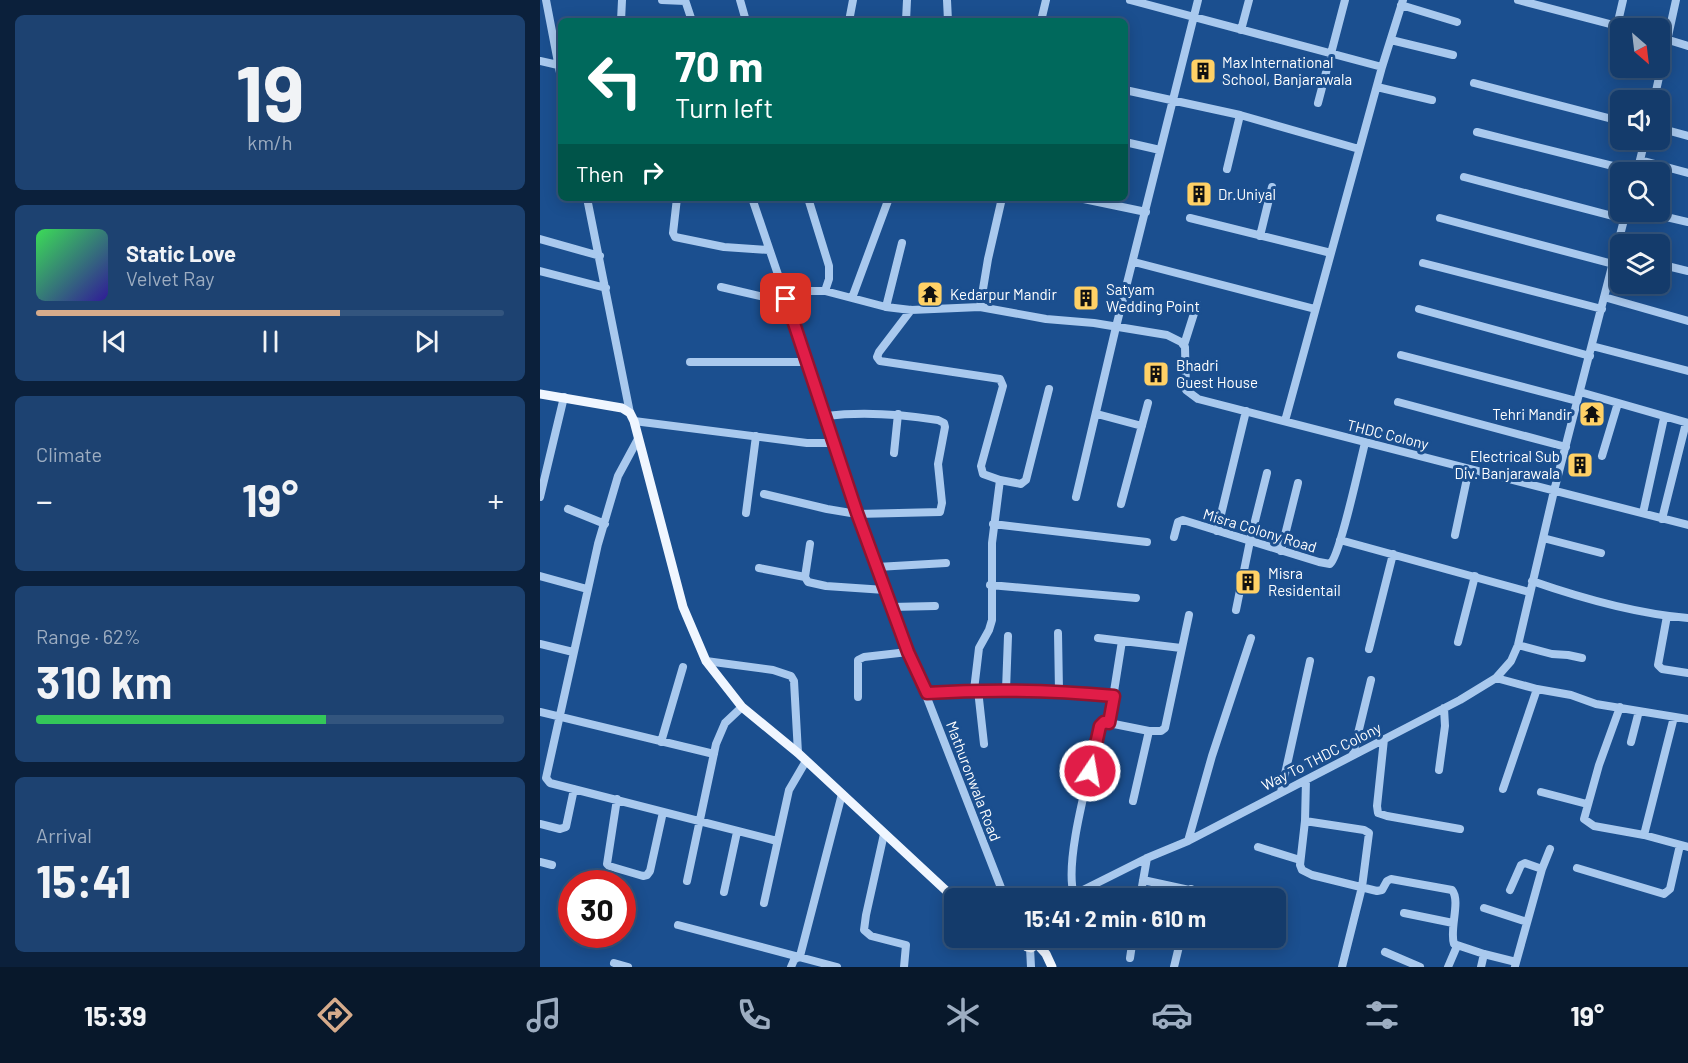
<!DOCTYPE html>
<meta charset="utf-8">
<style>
body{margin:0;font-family:Barlow,sans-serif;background:#1d4271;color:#f1f3f6;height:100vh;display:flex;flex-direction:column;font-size:22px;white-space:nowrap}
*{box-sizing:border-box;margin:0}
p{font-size:20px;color:#9dadc1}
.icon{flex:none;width:33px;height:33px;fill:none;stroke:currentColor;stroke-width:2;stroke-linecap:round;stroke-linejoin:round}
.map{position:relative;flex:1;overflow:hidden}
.side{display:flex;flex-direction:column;gap:15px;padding:15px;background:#0b203b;width:540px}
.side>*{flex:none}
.guide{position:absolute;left:18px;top:18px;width:570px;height:183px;border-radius:9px;box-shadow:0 3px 15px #0003,0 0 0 2px #33557e;background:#00695c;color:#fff;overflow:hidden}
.needle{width:39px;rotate:152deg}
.buttons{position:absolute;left:1070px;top:18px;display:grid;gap:12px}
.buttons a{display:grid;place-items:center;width:60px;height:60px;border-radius:9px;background:#143b6b;box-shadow:0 3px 15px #0003,0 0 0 2px #33557e;font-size:30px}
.speed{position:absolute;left:18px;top:870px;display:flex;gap:12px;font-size:30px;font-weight:700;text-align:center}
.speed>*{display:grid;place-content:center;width:78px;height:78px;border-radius:50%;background:#143b6b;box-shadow:0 3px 15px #0003,0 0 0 2px #33557e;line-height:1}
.speed .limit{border:9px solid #d22;background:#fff;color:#111}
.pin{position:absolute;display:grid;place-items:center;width:51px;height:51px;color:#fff;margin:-26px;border-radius:12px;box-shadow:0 3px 9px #0006}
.me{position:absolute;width:66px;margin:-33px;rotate:12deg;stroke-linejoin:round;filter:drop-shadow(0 0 4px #0008)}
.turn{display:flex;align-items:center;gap:21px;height:126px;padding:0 18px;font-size:27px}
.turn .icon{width:78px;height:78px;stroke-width:2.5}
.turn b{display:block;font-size:42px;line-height:51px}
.then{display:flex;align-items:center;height:57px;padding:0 18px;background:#0003;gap:12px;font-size:22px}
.big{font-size:45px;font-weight:700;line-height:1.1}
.side .tile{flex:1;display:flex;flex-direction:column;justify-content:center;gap:9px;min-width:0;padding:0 21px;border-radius:9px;background:#1d4271}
.side .dial{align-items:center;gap:0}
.dial b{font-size:78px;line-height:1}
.song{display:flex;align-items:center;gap:18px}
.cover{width:72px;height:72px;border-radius:9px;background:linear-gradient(135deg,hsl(130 70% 55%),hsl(250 70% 35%))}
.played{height:6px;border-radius:3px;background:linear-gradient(90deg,#d6ab8b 65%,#33557e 65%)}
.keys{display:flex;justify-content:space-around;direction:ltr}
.heat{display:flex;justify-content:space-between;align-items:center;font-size:33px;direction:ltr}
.charge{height:9px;border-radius:4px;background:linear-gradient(90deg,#34c759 62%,#33557e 0)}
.trip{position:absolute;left:404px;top:888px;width:342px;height:60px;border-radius:9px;background:#143b6b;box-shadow:0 3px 15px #0003,0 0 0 2px #33557e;font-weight:700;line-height:60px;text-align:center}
.tab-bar{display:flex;height:96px;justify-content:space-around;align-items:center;background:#08182b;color:#9dadc1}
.tab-bar .icon{width:42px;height:42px}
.tab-bar .active{color:#d6ab8b}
.tab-bar b{font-size:27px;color:#f1f3f6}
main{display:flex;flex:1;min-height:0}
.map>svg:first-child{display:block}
</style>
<main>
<section class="side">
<div class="tile dial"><b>19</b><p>km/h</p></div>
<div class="tile">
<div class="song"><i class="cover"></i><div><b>Static Love</b><p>Velvet Ray</p></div></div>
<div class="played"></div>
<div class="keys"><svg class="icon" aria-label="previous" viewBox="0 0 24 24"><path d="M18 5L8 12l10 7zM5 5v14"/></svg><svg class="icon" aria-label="pause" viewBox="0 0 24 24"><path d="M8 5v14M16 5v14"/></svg><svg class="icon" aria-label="next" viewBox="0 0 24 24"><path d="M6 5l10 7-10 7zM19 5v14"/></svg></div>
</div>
<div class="tile"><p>Climate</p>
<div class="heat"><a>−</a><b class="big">19°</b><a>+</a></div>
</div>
<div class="tile"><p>Range · 62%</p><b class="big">310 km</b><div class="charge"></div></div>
<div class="tile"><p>Arrival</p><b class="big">15:41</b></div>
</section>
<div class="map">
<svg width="1148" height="967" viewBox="0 0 1148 967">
<rect width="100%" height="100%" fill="#1b4f8f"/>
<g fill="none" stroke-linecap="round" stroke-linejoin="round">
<path stroke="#a9c9ee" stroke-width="8" d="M6,0L21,78
M122,0L145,1
M145,0L152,21
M200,0L206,21
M407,0L408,21
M590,0L842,67
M978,0L1085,28
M861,5L917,22
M81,21L82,0
M309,21L313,0
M366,21L367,0
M501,21L506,0
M1077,26L1083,0
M701,30L709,0
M1119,37L1148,46
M851,40L913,55
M0,61L18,65
M934,83L1080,121
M837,87L892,100
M585,90L700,115L819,149
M1114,100L1136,0
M778,103L805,0
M1119,128L1148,136
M937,132L1097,172
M585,142L620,150
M1100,160L1148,173
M687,169L700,115
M1097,172L1105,140
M924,177L1084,219
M47,198L90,413
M137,198L133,233L135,237L184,247L229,250
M212,198L345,590L465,898
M268,198L289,266V279L285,291
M539,198L606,212
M1105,212L1148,222
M650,218L791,253
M900,218L1073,264
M720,236L732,187
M0,239L60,256
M594,262L775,309
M883,263L1062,309
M1119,264L1148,271
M0,271L66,288
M181,287L237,300L268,291H285L346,307L371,310L440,307L506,319L554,323L627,335L641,342L645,347L646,390L658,399L1148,525
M1064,297L1148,321
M312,298L349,198
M346,307L362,243
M440,307L448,259L462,198
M879,309L1050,356
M371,310L339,352L337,357L340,361L460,379L463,386L441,466L443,474L460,480L452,543V620L449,630L439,648L434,690
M644,345L657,304
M1052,346L1148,371
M861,355L1037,401
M150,362H266
M1040,392L1148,423
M858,402L1026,447
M557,414L602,426
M94,421L267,443H295
M745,421L842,67L863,0
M98,439L78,476L58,544L6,778L10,783L237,841
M354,453L358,414
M1062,456L1078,403
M460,480L481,484L486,480L509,389
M224,494L287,509L317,514L400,512L402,503L398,464L405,427L404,423L398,420C360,414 324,411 286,416
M0,497L24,397
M536,497L576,327L658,0
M581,504L608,403
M28,509L65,524
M206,513L216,436
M1103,513L1124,418
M1122,519L1146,423
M453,524L607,542
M677,531L706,411
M915,535L929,469
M634,537L638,522L643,520L779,562L790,564C800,556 820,462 825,443
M1003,538L1061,553
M800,540L989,592
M270,544L265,577L268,582L286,586L345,590
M741,551L758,483
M337,567L406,563
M219,568L265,577
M0,576L47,589
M992,581C1038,597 1099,614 1148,618
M450,585L596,598
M351,607L395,606
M696,610L710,541L727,473
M1127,616L1118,665L1122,669L1148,673
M518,633L519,691
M558,638L641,648
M918,642L935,576
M0,644L33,652
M978,645L1012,654L1028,655L1042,658
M829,649L853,554
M166,661L233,670L251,676L254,681L258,753
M956,678L997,689L1031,695L1056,704L1148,719
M438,690L444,744
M466,690L468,636
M387,693C450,689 511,690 574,696
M318,697V660L324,657L368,652
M1080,707L1059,765L1044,819L1054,826L1104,835L1148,847
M0,712L174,754
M569,723L609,731L593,801
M609,731H621L625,728L649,615
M844,739L837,806L838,813L847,816L920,829
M121,742L143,667
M1091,742L1099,711
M813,754L831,680
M899,770L905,726L904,708
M766,780L765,821L760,865L762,870L772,875L837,891L842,890L847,881L851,879L912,890C921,901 909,929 914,944L944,954L976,962
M963,789L997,689
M741,792L770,661
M1001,792L1047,804
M77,799L67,864L69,866L103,876L107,875L110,871L123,812
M765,821L824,830L829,833L822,887L802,967
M0,824L20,829L26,827L34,789
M344,834L326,915L324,930L331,936L366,945L364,967
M1104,835L1134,717
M648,841L672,756L711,638
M718,847L760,860
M0,862L12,865
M1037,868L1124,894L1130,889L1140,845
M603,880L686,898
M147,881L176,744L185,723L202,707
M970,890L981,865L985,863L1002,869
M184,892L197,832
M534,895C523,860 552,766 560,726L564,722L569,723L582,641
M527,898L607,858L648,841L920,700L956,678L971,661L978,645L1014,491L1086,212
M600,898L607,858
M649,898L651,889
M224,903L249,790L266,761
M944,908L987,922
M864,913L913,923
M138,925L297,967
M490,948L491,967
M845,952L880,967
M590,958L593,938
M74,963L88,967
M975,966L1002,869L1010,849
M251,967L254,960L260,956L302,794
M634,967L641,938
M908,967L917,946
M941,967L944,954"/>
<path stroke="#f0f6ff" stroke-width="9" d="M0,394L82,408L90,413L94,421L143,607L166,661L202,707L258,753L414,898
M465,938L483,943L487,947L491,948L497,944L498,938
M497,944L506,954L512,967"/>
</g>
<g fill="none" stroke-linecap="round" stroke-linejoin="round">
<defs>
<path id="route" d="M246,299L317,513L368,652L387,693C450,689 511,690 574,696L569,723L564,722L560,726L550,771"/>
</defs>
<use href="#route" stroke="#92132f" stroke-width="15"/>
<use href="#route" stroke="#e11d48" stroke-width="10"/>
</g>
<defs>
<symbol id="building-square" viewBox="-11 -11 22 22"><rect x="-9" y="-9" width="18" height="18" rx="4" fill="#ffd166" stroke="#1b4f8f"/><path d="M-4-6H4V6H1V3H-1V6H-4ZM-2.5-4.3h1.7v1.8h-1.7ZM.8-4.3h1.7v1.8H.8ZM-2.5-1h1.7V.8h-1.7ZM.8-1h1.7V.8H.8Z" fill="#111"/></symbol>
<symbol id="temple-square" viewBox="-11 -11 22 22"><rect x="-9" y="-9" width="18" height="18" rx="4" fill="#ffd166" stroke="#1b4f8f"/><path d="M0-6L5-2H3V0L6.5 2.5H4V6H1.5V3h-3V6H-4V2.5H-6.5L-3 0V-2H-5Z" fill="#111"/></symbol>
</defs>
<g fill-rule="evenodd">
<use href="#building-square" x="648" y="56" width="30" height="30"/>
<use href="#building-square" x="644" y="179" width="30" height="30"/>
<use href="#temple-square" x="375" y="279" width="30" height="30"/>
<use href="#building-square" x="531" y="283" width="30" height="30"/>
<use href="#building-square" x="601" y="359" width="30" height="30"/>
<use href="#temple-square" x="1037" y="399" width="30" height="30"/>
<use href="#building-square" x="1025" y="450" width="30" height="30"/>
<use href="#building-square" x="693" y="567" width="30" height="30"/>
</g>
<g text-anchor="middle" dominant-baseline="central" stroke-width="6" stroke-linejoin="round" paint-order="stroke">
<g font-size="15" fill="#fff" stroke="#1b4f8f" text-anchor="start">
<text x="682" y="62">Max International<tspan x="682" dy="17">School, Banjarawala</tspan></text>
<text x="678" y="194">Dr.Uniyal</text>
<text x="566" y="289">Satyam<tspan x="566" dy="17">Wedding Point</tspan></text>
<text x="410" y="294">Kedarpur Mandir</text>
<text x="636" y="365">Bhadri<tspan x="636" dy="17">Guest House</tspan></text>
<text x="1032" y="414" text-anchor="end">Tehri Mandir</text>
<text x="1020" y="456" text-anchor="end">Electrical Sub<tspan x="1020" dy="17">Div. Banjarawala</tspan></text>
<text x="728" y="573">Misra<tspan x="728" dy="17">Residentail</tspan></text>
</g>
<g font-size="15" fill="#fff" stroke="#1b4f8f">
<text transform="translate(848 434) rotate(14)">THDC Colony</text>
<text transform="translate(720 530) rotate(17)">Misra Colony Road</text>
<text transform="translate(781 756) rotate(-27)">Way To THDC Colony</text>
<text transform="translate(434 781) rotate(69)">Mathuronwala Road</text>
</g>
</g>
</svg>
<div class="buttons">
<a><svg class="needle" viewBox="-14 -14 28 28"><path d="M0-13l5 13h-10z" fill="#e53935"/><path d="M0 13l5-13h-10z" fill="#9dadc1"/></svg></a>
<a><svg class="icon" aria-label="sound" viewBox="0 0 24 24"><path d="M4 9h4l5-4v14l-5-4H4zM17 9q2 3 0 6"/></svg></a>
<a><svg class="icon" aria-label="search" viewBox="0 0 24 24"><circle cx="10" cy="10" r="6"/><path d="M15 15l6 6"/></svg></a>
<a><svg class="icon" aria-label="layers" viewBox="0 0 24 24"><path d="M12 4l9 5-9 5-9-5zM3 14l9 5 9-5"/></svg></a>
</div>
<div class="speed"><div class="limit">30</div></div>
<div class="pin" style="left:246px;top:299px;background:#d93025"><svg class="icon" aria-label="arrive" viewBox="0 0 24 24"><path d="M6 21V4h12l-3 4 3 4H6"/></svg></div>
<svg class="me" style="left:550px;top:771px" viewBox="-20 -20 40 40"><circle r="17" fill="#e11d48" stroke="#fff" stroke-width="3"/><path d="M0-11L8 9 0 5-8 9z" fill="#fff"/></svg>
<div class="trip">15:41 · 2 min · 610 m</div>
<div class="guide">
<div class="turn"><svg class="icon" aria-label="left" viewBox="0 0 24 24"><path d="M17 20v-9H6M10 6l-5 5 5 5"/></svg><div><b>70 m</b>Turn left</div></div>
<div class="then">Then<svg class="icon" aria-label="right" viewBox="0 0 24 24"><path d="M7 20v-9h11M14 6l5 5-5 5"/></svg></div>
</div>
</div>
</main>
<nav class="tab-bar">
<b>15:39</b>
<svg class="icon active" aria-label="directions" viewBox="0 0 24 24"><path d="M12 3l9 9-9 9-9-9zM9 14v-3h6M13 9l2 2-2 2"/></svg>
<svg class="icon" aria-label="music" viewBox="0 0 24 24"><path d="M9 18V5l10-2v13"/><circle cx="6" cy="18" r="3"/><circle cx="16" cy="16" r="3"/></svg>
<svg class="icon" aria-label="phone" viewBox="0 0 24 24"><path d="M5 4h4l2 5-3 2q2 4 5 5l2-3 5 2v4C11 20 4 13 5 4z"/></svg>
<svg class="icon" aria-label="climate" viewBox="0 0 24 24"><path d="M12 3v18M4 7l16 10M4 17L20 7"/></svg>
<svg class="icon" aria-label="car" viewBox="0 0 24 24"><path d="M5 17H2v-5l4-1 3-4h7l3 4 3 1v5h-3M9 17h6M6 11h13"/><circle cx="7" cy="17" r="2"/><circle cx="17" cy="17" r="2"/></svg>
<svg class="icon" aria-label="filters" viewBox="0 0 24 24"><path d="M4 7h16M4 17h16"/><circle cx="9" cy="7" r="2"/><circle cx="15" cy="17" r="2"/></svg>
<b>19°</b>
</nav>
